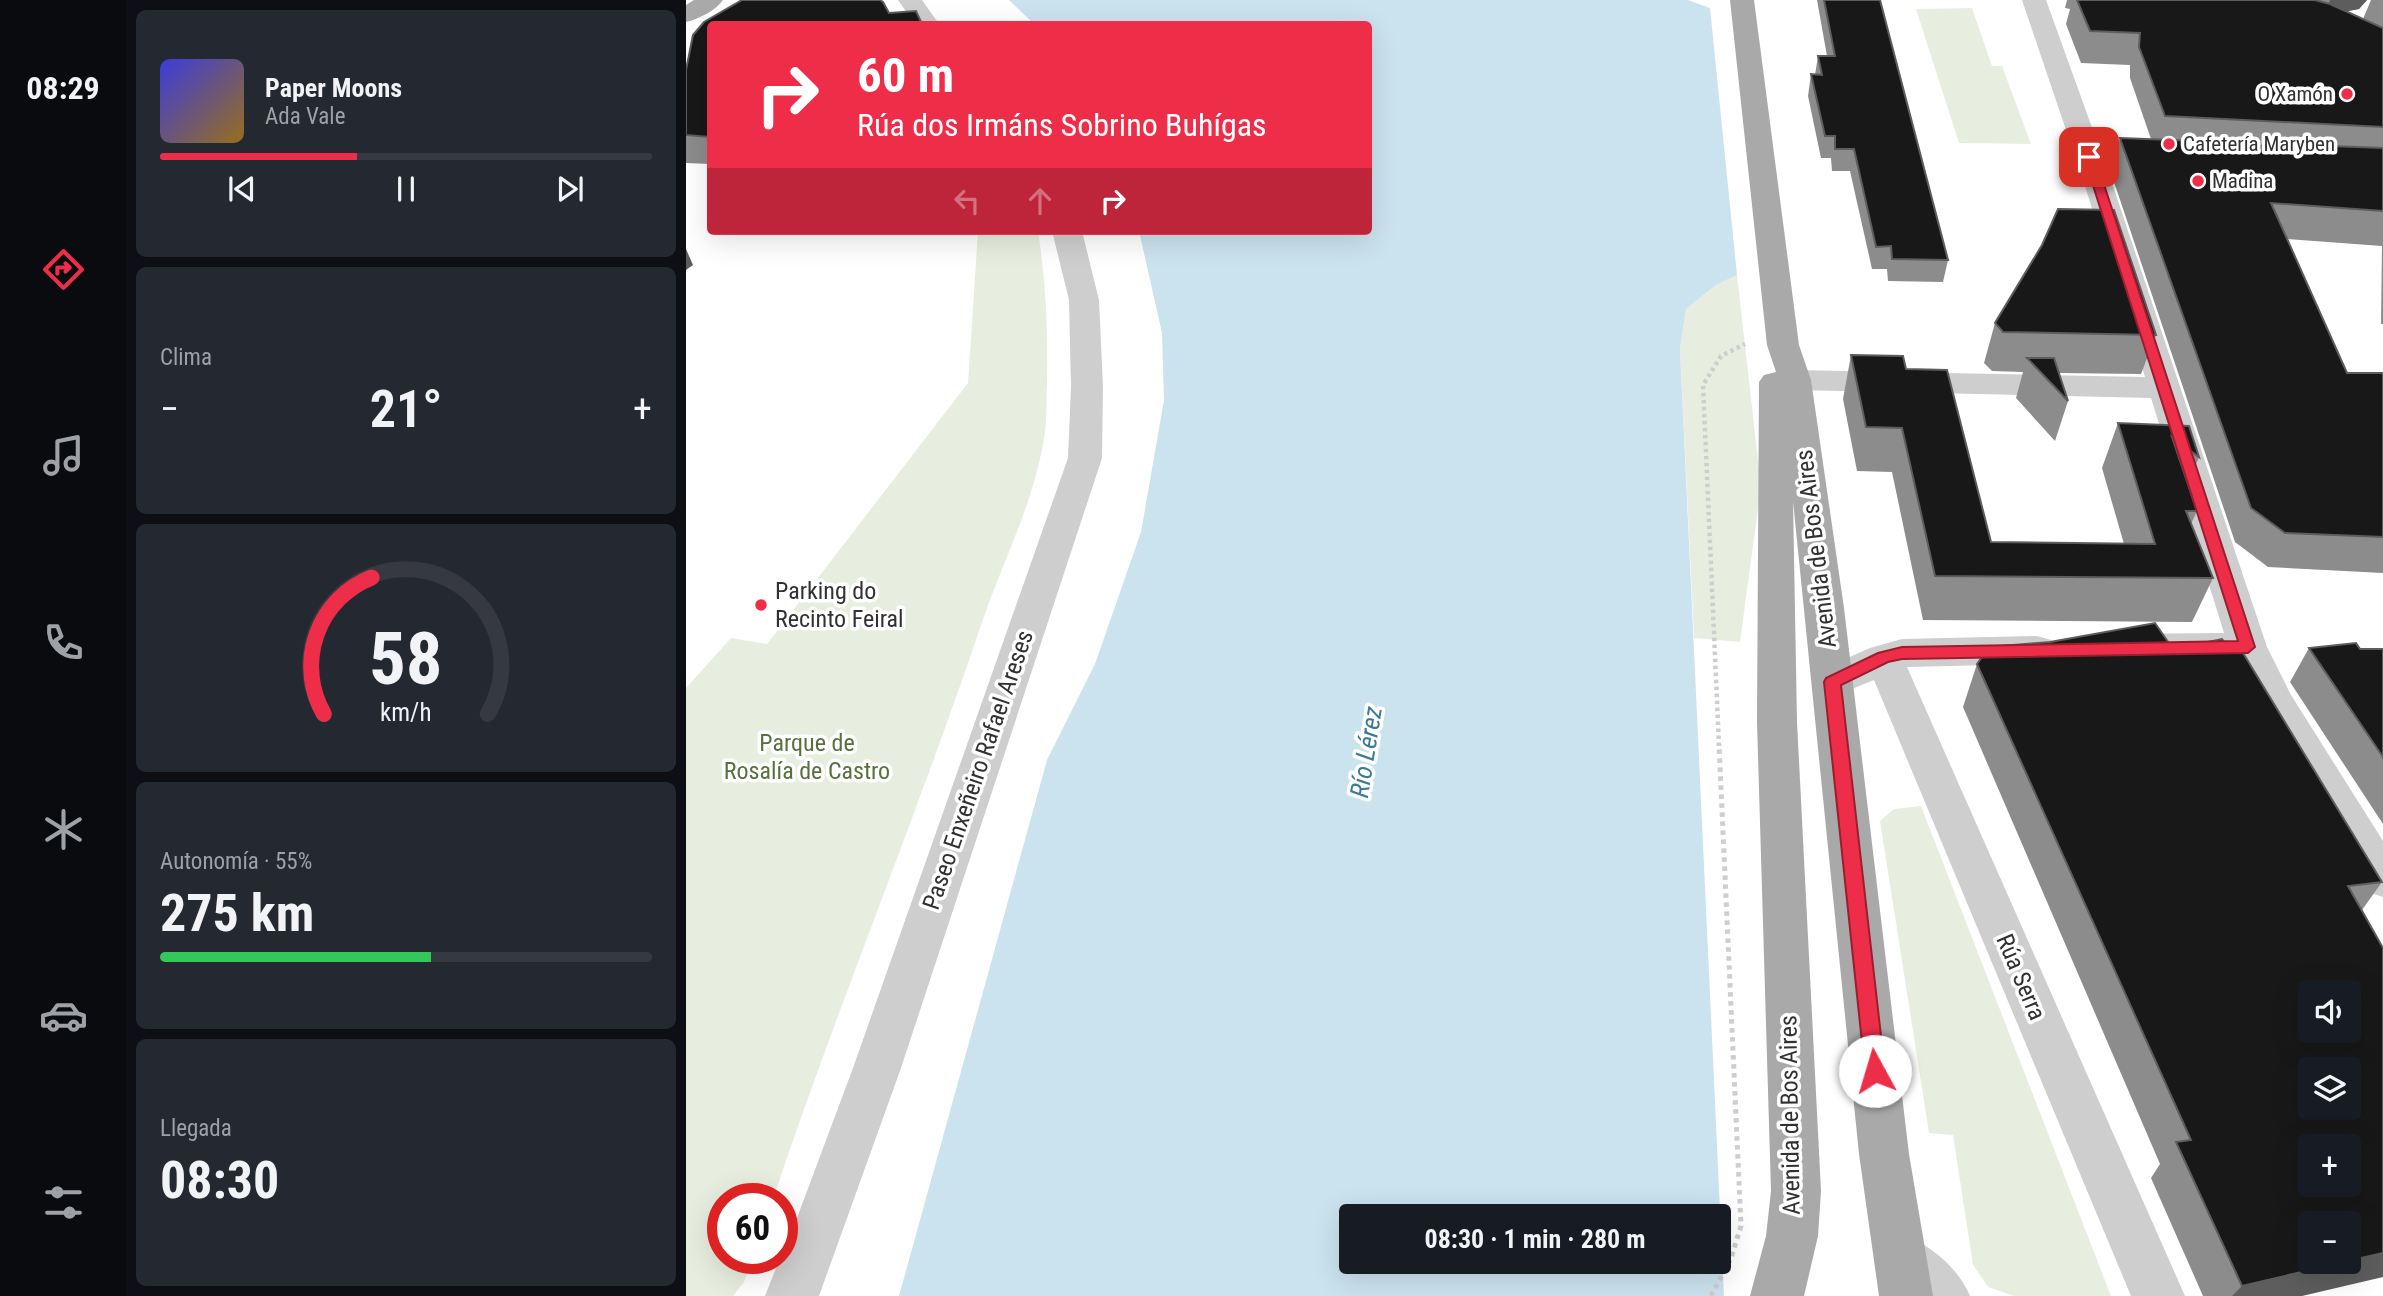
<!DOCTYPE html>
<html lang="es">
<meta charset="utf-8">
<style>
body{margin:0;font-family:"Roboto Condensed",sans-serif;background:#242831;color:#f1f3f6;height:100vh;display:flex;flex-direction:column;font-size:26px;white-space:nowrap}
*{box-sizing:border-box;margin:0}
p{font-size:23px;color:#9ea1a6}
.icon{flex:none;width:38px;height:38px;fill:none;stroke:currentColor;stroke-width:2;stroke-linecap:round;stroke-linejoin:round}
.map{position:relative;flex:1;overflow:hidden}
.details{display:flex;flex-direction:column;gap:10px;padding:10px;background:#0d0f14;width:560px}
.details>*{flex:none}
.guide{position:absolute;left:21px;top:21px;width:665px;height:214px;border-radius:7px;box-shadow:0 7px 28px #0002;background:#ee2e49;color:#fff;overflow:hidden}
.buttons{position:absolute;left:1612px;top:980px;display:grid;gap:14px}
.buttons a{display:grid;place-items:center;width:63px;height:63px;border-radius:7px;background:#171b24;box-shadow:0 7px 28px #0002;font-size:35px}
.speed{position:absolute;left:21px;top:1183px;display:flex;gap:14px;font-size:35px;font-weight:700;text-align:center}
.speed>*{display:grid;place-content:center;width:91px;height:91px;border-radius:50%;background:#171b24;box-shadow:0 7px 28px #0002;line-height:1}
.speed .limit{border:10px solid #d22;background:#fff;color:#111}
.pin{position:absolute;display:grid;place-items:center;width:60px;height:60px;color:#fff;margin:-30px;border-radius:14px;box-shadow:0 4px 10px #0006}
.me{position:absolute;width:77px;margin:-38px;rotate:354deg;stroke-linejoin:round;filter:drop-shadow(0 0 5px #0008)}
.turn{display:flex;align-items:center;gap:24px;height:147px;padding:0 35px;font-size:32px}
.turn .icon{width:91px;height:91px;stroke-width:2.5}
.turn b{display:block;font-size:49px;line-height:60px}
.lanes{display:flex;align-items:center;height:66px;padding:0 35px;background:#0003;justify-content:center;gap:35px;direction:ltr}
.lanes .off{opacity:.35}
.big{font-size:52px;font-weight:700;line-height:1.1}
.details .tile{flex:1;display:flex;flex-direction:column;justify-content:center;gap:10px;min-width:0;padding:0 24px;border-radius:10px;background:#242831}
.details .dial{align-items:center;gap:0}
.dial svg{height:182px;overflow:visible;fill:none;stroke:#363941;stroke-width:7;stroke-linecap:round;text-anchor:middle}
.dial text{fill:#f1f3f6;stroke:none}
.song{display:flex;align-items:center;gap:21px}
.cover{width:84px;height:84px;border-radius:10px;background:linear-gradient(135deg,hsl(240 70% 55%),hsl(40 70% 35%))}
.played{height:7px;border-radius:4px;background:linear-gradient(90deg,#ee2e49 40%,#363941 40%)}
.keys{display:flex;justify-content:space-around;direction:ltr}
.heat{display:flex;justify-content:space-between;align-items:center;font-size:38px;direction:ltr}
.charge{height:10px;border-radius:5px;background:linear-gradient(90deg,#34c759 55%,#363941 0)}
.trip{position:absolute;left:653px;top:1204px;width:392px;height:70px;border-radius:7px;background:#171b24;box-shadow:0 7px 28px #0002;font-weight:700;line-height:70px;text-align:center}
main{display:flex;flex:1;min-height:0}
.menu{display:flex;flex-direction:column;width:126px;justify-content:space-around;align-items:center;background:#090b0e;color:#9ea1a6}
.menu .icon{width:49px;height:49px}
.menu .current{color:#ee2e49}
.menu b{font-size:32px;color:#f1f3f6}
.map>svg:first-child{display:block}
</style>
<main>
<nav class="menu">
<b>08:29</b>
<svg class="icon current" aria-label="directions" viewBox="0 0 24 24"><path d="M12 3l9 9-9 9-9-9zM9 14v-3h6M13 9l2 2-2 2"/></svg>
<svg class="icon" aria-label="music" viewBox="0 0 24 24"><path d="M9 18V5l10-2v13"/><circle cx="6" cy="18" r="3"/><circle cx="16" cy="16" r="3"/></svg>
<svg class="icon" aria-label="phone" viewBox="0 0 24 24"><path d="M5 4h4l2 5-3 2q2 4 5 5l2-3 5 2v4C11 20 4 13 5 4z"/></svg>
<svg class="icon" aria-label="climate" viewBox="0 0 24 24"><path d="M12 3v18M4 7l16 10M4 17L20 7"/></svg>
<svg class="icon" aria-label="car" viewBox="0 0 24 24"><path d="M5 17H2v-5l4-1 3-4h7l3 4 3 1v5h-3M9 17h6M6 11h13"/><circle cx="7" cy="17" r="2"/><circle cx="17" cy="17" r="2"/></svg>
<svg class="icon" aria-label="filters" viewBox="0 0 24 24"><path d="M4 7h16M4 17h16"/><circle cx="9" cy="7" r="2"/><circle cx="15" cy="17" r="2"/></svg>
</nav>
<section class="details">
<div class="tile">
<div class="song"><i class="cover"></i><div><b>Paper Moons</b><p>Ada Vale</p></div></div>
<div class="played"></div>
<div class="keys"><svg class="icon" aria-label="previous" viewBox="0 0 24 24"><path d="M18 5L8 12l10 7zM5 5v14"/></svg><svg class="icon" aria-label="pause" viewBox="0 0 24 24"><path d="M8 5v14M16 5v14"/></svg><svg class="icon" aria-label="next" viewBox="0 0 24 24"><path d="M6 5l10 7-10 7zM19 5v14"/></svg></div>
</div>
<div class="tile"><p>Clima</p>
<div class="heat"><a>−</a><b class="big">21°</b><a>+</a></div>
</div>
<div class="tile dial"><svg viewBox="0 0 100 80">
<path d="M14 69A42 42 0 1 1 86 69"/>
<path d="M14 69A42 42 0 0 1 35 9" stroke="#ee2e49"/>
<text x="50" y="56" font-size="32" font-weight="700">58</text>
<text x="50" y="72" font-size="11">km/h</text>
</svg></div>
<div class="tile"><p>Autonomía · 55%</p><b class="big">275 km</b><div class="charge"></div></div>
<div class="tile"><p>Llegada</p><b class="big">08:30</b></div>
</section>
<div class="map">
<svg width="1697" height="1296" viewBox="0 0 1697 1296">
<rect width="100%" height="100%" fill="#fff"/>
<path fill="#e8eedf" d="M1286,8L1306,66H1316L1345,144L1273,143L1230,9Z
M292,231H352C360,282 362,332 361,384C360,399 361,416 359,431C350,499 318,558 296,622C231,816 152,1005 87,1199H37V1258H66L58,1282L47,1296H0V688L45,638L81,644L282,383Z
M1051,275L1075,487L1054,642L1008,638L994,349L1000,309L1030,285Z
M1235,806L1425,1296H1328L1302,1287L1287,1265L1267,1135L1243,1133L1194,821L1208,809Z"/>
<path fill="#cbe3ef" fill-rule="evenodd" d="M323,0H1002L1024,8L1051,275L1030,285L1000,309L994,349L1038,1296H213L361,760L409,664L455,532L478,400L476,333L453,231H682V24H348ZM665,1216H1032V1262H665Z"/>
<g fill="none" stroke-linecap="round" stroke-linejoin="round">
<path stroke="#cecece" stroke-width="4.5" stroke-dasharray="3.5 3.5" stroke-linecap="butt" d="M1033,746L1017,385L1035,356L1059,344"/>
<path stroke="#cecece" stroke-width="5" stroke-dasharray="4.5 4.5" stroke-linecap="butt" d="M1025,1296L1045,1258L1055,1226L1033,744"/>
<path fill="#cecece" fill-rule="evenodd" d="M212,0H236L253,24H229Z
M1336,0H1360L1426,183L1581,647L1605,695L1697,841V897L1682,892L1575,713L1550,661L1432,662L1418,658L1413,648L1418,638L1432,634L1538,633L1465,398L1109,390L1098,387L1093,380L1098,373L1109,370L1459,377L1398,183Z
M366,231H396L413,300L417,387L416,458L215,1068L133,1296H79L94,1258H96L167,1068L382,458L385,387L383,300Z
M1351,636L1365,640L1370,650L1365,660L1351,664L1221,667L1499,1296H1445L1188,680L1146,697L1132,693L1126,682L1132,671L1184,648L1216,639Z
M1215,1233C1244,1245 1272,1267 1284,1296H1217L1197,1277L1189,1259L1197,1241Z"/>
<path fill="#a9a9a9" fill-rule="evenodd" d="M8,0H37C29,11 13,19 0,22V5Z
M1044,0H1068L1113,345L1125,380L1158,608L1223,1154L1247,1296H1193L1173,1154L1107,501L1111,722L1135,1191L1132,1236L1118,1296H1064L1080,1236L1085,1191L1071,722L1073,382L1078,375L1090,372L1081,345Z"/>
</g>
<path fill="#8c8c8c" d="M56,0H194L197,2L203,13L230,11L236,24H24V164L0,163V70L7,35L18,22Z
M1131,0H1194L1262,260L1257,282L1202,281L1201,269H1186L1164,171H1146L1145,158H1135L1122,96L1125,74L1129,75L1132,56H1141Z
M1381,0H1681L1673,9L1660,11L1677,19L1685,0H1697V324H1695L1696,246L1601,239L1661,373H1697V573L1582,567L1549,542L1424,170L1434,138L1465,139L1444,78V65L1395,63L1380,24L1384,9L1379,8Z
M1309,323L1470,335L1455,374L1373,373L1382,401L1369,441L1330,398L1337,372L1306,371L1298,363Z
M1165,355L1220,369L1305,542L1438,544L1416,468L1432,423L1503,426L1513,457L1502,484L1511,511L1505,524L1527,578L1506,622L1237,620L1206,472L1171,471L1157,399Z
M1623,648L1697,649V824L1604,682Z
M1487,649L1696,882L1676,910L1616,1296H1517L1465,1178L1474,1164L1277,707L1291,664Z"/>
<path fill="#5d5d5d" d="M1644,0H1681L1673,9L1638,16Z
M0,249L7,265L0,270Z
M1697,1253V1277L1616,1296H1546L1556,1286L1658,1262H1662V1261Z"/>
<path fill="#181818" stroke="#5d5d5d" stroke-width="2" fill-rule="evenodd" d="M56,0H194L197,2L203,13L230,11L236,24H24V137L0,135V70L7,35L18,22Z
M1138,0H1194L1262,260L1206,259L1205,246L1190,247L1168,149H1149V136H1139L1125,74L1136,75L1132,56H1149Z
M1391,0H1629L1644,4L1697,28V127L1479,116L1453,47L1454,33L1404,31Z
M1434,138L1697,148V211L1585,203L1661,373H1697V537L1599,533L1565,508Z
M1372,209L1428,210L1470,335L1317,332L1309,323L1356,245Z
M1165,355L1217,356L1220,369L1261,370L1305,542L1469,544L1432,423L1503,426L1513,457L1486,437L1511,511H1500L1527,578L1249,576L1216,428L1180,427Z
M1341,358H1368L1382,401Z
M1469,623L1487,649L1536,639L1545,651L1554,648L1696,882L1662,886L1697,948V1253L1662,1261V1223H1624V1262H1658L1556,1286L1490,1142L1505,1140L1291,664L1303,647L1364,642ZM1624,992H1662V1031H1624ZM1624,1069H1662V1108H1624ZM1624,1146H1662V1185H1624Z
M1670,643L1674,649H1697V757L1623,648Z"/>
<path fill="#ee2e49" stroke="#9b1e2f" stroke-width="2" d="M1403,153L1409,157L1569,647L1562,653L1216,659L1202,662L1155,685L1199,1071L1196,1078L1189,1080L1182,1078L1179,1071L1138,682L1140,678L1192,653L1216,647L1552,641L1398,157Z"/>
<g fill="#ee2e49" stroke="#fff" stroke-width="2.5">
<circle cx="1661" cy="94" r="7"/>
<circle cx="1483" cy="144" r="7"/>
<circle cx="1512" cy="181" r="7"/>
<circle cx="75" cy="605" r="7"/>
</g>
<g text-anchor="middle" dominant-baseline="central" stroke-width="7" stroke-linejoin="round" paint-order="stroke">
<g font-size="21" fill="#313131" stroke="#fff" text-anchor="start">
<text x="1647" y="94" text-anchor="end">O Xamón</text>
<text x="1497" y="144">Cafetería Maryben</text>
<text x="1526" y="181">Madina</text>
</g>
<g font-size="24" fill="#313131" stroke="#fff">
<text transform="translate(1130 549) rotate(-97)">Avenida de Bos Aires</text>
<text transform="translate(292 770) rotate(-71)">Paseo Enxeñeiro Rafael Areses</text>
<text transform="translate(1335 977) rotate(67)">Rúa Serra</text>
<text transform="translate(1104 1115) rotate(-91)">Avenida de Bos Aires</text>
</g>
<g font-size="24" fill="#313131" stroke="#fff" text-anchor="start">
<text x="89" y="591">Parking do<tspan x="89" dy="28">Recinto Feiral</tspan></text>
</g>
<g font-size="24" fill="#58703c" stroke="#fff">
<text x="121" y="743">Parque de<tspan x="121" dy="28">Rosalía de Castro</tspan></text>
</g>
<g font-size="26" font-style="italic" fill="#3a7a99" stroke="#fff">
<text transform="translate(680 752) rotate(-81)">Río Lérez</text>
</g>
</g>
</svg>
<div class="buttons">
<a><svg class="icon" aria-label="sound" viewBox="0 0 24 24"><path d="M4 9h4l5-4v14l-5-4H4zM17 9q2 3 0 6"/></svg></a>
<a><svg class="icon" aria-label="layers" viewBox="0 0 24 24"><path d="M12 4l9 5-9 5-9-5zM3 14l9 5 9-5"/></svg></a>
<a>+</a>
<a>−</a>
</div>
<div class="speed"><div class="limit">60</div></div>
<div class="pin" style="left:1403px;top:157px;background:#d93025"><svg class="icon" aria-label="arrive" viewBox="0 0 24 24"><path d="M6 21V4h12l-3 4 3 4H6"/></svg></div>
<svg class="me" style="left:1189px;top:1071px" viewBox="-20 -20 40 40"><circle r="19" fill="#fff"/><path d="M0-13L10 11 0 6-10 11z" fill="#ee2e49"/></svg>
<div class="trip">08:30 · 1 min · 280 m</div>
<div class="guide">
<div class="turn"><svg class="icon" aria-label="right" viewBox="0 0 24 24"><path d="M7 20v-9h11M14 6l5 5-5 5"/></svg><div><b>60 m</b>Rúa dos Irmáns Sobrino Buhígas</div></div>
<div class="lanes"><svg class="icon off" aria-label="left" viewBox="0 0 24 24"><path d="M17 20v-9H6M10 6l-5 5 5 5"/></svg><svg class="icon off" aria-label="ahead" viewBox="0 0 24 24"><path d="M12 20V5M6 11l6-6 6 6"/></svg><svg class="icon" aria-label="right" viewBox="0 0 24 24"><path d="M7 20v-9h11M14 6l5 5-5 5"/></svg></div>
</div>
</div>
</main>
